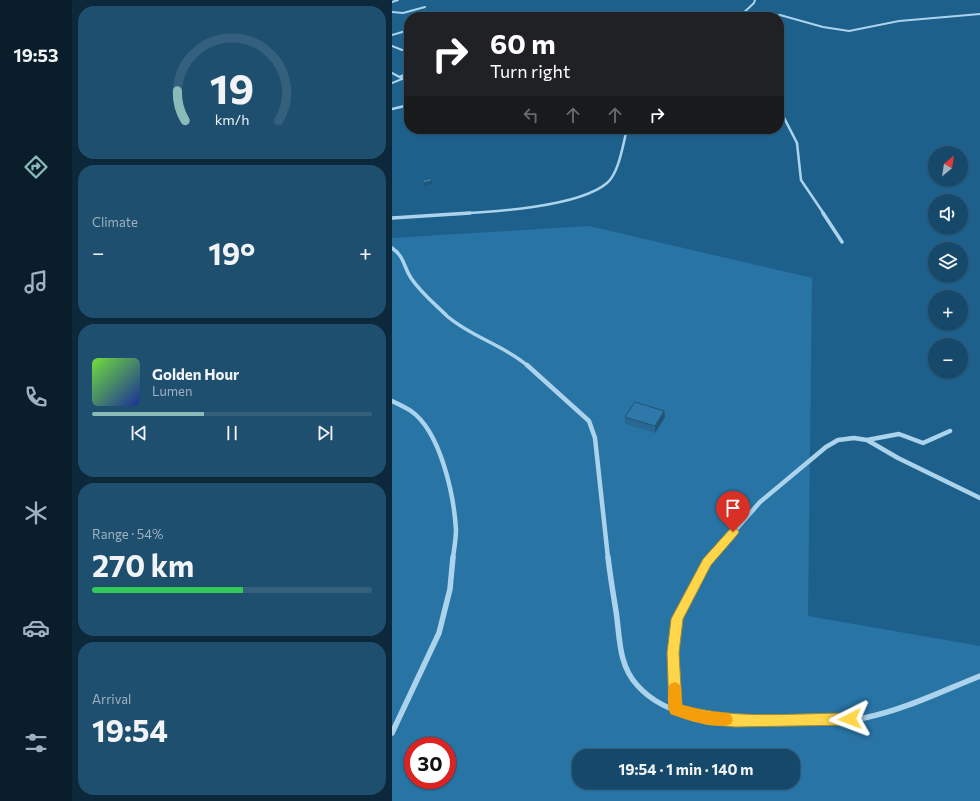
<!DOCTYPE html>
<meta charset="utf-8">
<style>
body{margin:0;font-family:Commissioner,sans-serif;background:#1f4f6f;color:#f1f3f6;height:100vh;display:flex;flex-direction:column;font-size:15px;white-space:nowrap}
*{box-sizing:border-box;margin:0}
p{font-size:13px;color:#9eb2c0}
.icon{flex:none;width:22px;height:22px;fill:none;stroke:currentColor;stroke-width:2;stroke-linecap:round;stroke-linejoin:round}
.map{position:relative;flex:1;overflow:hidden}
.panel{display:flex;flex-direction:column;gap:6px;padding:6px;background:#0c283a;width:320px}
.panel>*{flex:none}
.hud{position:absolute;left:12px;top:12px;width:380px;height:122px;border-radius:16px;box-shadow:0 1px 3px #0004,0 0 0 1px #35607d;background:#202124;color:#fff;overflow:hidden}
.needle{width:26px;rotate:30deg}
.controls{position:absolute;left:536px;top:146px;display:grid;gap:8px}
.controls a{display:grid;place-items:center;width:40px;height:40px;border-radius:50%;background:#164869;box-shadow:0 1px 3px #0004,0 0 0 1px #35607d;font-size:20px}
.speed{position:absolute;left:12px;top:737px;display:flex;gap:8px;font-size:20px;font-weight:700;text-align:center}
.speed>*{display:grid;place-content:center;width:52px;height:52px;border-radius:50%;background:#164869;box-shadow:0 1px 3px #0004,0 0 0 1px #35607d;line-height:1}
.speed .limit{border:6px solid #d22;background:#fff;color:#111}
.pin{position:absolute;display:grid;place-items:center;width:34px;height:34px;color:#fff;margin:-41px -17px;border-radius:50% 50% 50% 0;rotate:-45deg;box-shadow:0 0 4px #0007}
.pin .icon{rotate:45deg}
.me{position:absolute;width:44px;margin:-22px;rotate:267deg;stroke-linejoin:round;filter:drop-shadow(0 0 3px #0008)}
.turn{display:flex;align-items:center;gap:14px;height:84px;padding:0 20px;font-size:18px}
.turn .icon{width:52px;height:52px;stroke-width:2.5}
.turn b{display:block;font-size:28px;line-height:34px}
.lanes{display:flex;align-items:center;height:38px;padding:0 20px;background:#0003;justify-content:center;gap:20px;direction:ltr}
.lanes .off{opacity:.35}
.big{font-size:30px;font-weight:700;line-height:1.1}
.panel .widget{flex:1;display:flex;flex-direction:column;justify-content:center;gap:6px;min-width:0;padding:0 14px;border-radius:16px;background:#1f4f6f}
.panel .dial{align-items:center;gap:0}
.dial svg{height:104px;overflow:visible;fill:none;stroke:#35607d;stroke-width:7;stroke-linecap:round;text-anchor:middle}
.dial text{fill:#f1f3f6;stroke:none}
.song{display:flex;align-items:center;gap:12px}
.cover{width:48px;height:48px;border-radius:6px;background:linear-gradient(135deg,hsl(100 70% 55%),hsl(230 70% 35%))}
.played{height:4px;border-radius:2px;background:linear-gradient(90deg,#8bbbb9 40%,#35607d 40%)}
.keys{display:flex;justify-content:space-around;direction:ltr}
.heat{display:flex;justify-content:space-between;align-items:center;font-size:22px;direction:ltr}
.charge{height:6px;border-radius:3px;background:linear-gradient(90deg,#34c759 54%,#35607d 0)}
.trip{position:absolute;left:180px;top:749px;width:228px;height:40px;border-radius:16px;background:#164869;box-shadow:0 1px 3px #0004,0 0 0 1px #35607d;font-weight:700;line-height:40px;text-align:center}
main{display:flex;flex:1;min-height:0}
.dock{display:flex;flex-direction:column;width:72px;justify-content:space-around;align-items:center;background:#091d2a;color:#9eb2c0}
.dock .icon{width:28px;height:28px}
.dock .active{color:#8bbbb9}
.dock b{font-size:18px;color:#f1f3f6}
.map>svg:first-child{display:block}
</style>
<main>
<nav class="dock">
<b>19:53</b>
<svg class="icon active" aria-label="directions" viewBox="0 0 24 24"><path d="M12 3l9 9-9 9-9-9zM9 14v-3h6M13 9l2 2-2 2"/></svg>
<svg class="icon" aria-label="music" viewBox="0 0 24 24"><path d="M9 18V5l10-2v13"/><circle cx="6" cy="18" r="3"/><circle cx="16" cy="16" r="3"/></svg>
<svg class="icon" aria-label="phone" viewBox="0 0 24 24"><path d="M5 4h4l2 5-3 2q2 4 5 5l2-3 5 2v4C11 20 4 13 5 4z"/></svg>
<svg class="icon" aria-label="climate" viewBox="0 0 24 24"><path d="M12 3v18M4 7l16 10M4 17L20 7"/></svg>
<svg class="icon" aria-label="car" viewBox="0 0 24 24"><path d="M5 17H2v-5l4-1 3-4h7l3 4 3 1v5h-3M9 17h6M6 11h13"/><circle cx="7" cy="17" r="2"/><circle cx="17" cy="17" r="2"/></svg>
<svg class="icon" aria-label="filters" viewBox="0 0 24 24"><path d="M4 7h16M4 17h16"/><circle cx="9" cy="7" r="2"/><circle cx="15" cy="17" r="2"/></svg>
</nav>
<section class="panel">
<div class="widget dial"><svg viewBox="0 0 100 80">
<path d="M14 69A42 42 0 1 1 86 69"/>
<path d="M14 69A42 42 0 0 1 8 46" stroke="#8bbbb9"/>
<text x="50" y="56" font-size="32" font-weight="700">19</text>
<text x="50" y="72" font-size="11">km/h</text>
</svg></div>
<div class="widget"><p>Climate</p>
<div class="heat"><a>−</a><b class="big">19°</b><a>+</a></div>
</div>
<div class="widget">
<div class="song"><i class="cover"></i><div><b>Golden Hour</b><p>Lumen</p></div></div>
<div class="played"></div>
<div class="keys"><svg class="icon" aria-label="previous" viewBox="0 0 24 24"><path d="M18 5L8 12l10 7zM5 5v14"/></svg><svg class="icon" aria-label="pause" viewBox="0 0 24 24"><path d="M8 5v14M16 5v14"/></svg><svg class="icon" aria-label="next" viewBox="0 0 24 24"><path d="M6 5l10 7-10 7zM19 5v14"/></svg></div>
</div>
<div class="widget"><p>Range · 54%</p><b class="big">270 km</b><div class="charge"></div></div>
<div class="widget"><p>Arrival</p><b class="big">19:54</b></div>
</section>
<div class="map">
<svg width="588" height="801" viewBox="0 0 588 801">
<rect width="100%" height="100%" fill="#1e608c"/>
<path fill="#2874a5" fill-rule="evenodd" d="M197,226L420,278L416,616L588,646V801H0V238ZM21,746H55V780H21ZM187,756H401V782H187Z"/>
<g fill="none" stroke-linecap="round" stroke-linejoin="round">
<path stroke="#abd3ec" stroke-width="2" d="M0,2L6,0
M0,12L11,13L33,7
M352,14L388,15L431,27L457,31L507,21L588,14
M347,17L362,3L363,0
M0,35L17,30
M0,46L10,50H17
M0,73L17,82
M7,77L17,73
M0,83L10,79"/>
<path stroke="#abd3ec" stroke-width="2.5" d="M387,108L405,143L409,180L432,214
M0,109L17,105
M63,214C100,212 187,207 215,183C227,173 231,144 235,129"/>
<path stroke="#abd3ec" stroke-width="3.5" d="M431,213L450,242
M0,218L78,213
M0,248C13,257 11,266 19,278C29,293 43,304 55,316C79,337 112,345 136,366"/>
<path stroke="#abd3ec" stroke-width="4.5" d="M135,365L197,421L203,438L216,558
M0,401C6,404 13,407 19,411C49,432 62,496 64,530C64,539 62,549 61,558
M475,440L507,434L531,443L558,431
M319,558L368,502L434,447L446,440L462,438L475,440L506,458L588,498"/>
<path stroke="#abd3ec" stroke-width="5.5" d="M216,557C218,575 221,593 224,611C228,637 226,664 245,685C282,727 349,720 399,720C423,720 448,723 472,718C512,710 550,691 588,676
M283,710L281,653L285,619L315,562L319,557
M0,733L47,633L58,589L61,557"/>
</g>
<path fill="#286892" d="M272,411L273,417L263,433L233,424V417Z"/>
<path fill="#205577" d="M40,181L41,184L32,186V183Z
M272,411L273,417L263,433V426Z"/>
<path fill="#2e79aa" stroke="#205577" d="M39,178L40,181L32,183L30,180Z
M243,402L272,411L263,426L233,417Z"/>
<path fill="#ffd54a" stroke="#a68a30" d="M341,528L345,529L347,532L345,535L319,565L291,619L287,653L290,705C344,720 403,713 458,713L463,714L465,719L463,723L458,725L343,727L313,724L279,714L277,710L275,653L279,619L311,559L338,529Z"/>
<path fill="#f59e0b" d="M283,682L287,684L289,688L290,705L313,711L335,713L339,715L341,720L339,724C325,730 293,720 279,714C275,706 275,692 278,684Z"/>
</svg>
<div class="controls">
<a><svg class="needle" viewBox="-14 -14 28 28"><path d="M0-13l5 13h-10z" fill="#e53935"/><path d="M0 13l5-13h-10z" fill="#9eb2c0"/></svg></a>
<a><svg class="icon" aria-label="sound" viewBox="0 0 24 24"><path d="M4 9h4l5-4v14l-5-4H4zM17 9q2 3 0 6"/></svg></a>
<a><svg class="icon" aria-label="layers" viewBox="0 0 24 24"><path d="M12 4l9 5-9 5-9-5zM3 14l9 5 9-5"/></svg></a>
<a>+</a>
<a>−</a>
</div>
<div class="speed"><div class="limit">30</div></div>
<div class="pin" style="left:341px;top:532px;background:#d93025"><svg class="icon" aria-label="arrive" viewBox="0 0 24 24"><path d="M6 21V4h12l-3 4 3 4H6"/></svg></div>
<svg class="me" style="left:458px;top:719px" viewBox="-20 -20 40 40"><path d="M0-17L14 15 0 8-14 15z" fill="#ffd54a" stroke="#fff" stroke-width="4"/></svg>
<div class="trip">19:54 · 1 min · 140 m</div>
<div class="hud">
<div class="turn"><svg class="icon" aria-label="right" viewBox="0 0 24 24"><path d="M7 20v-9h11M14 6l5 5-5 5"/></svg><div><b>60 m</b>Turn right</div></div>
<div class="lanes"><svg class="icon off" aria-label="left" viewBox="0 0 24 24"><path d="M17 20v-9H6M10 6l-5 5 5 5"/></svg><svg class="icon off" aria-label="ahead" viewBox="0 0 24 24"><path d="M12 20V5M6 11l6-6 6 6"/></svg><svg class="icon off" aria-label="ahead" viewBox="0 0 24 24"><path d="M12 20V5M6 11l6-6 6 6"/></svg><svg class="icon" aria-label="right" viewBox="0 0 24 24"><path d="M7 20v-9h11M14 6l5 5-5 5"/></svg></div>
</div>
</div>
</main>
